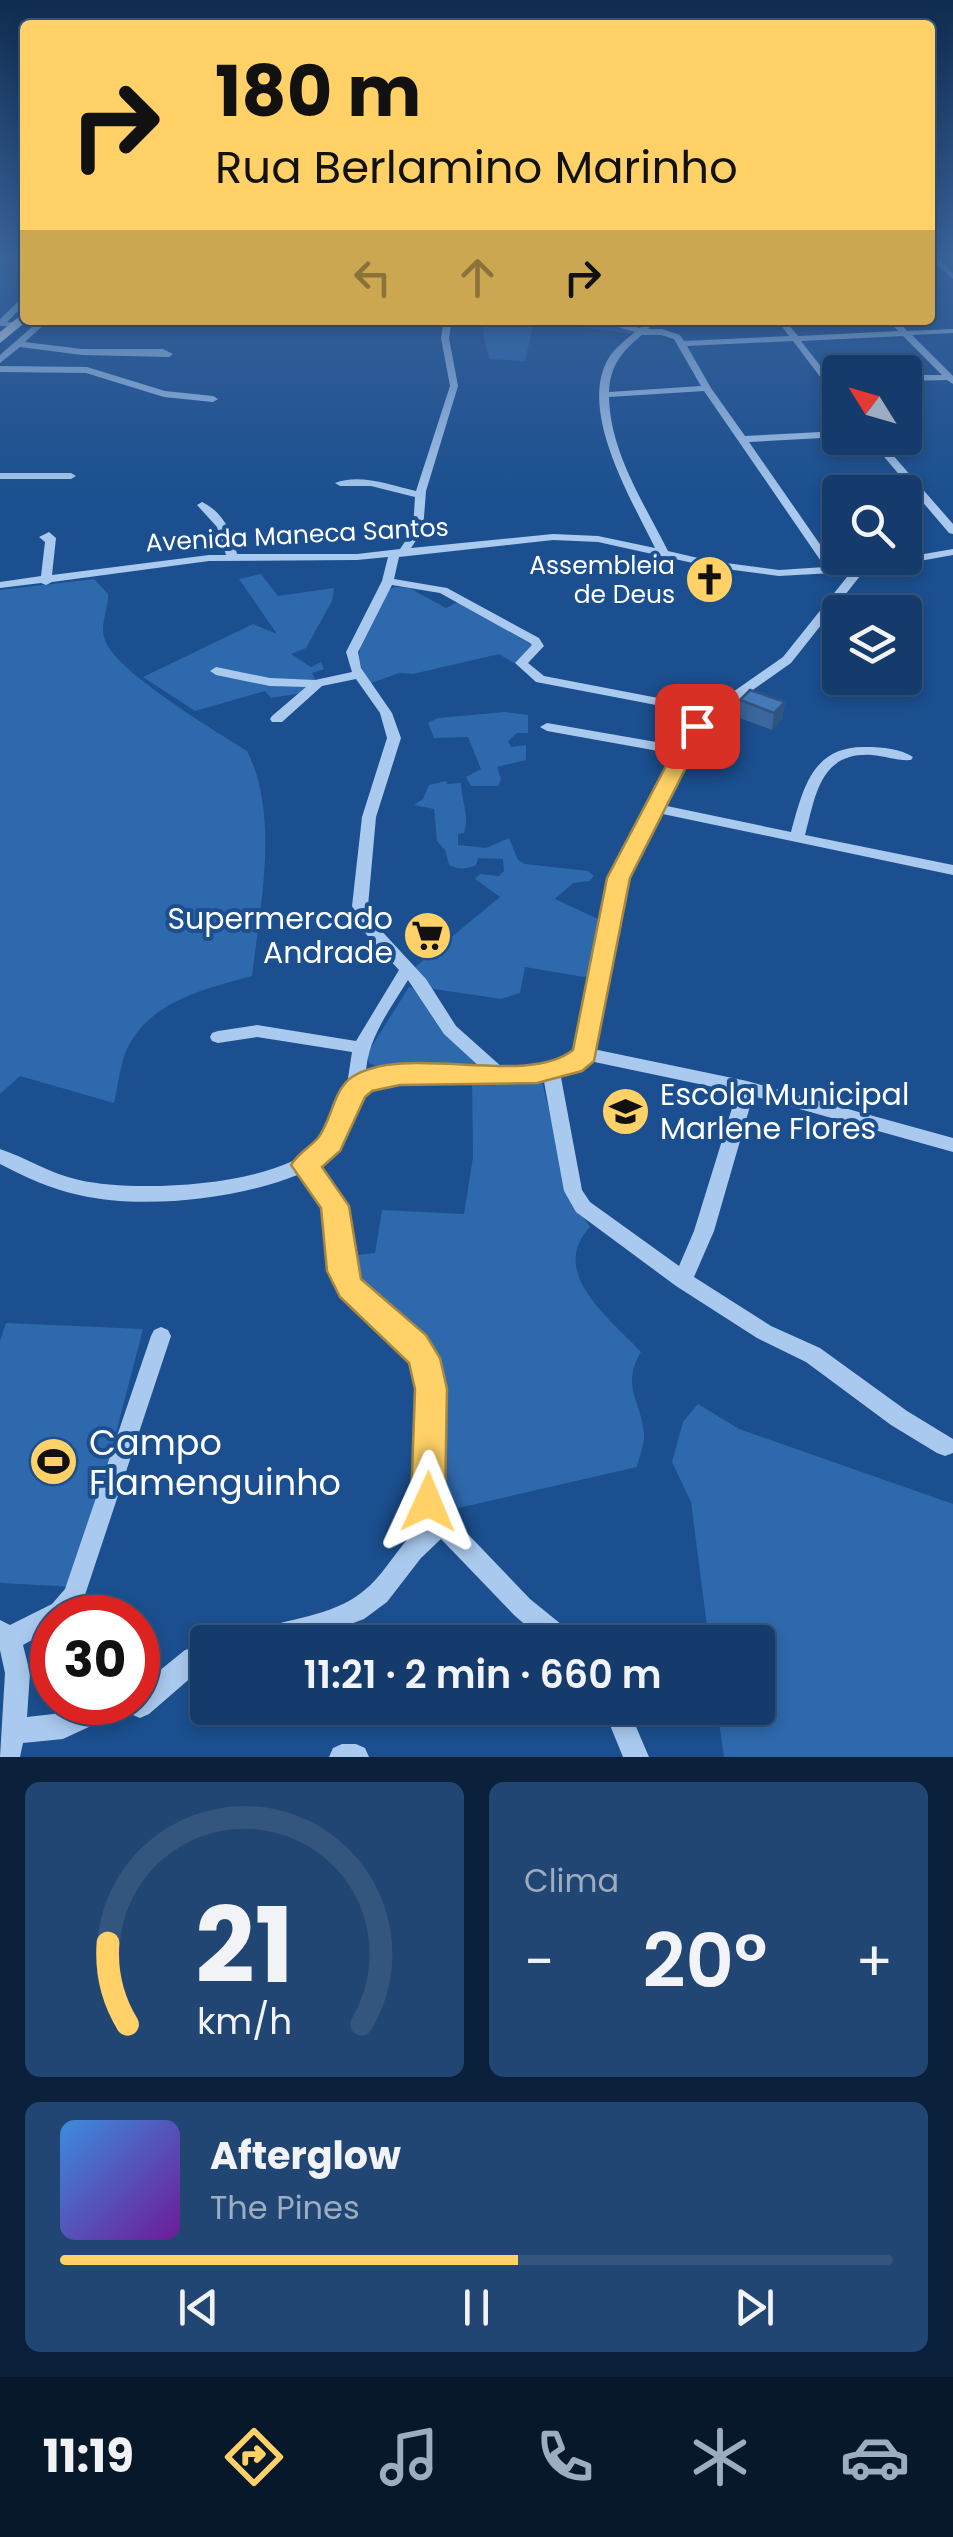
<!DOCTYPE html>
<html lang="pt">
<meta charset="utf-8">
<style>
body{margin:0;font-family:Poppins,sans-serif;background:#214673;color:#f1f3f6;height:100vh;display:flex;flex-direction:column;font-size:38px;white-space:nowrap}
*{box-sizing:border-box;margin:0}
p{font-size:32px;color:#9dadc1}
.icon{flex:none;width:55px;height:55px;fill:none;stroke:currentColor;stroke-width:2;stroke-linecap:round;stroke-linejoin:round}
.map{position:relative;height:1757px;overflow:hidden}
.sheet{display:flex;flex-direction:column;gap:25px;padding:25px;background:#0b203b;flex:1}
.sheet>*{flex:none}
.hud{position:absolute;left:20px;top:20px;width:915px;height:305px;border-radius:10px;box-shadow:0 5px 15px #0003,0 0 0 2px #33557e;background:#ffd166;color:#111;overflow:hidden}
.needle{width:65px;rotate:307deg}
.fabs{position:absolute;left:822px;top:355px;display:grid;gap:20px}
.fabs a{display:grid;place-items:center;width:100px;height:100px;border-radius:10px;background:#143b6b;box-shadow:0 5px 15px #0003,0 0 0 2px #33557e;font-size:50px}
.speed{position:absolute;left:30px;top:1595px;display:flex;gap:20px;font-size:50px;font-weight:700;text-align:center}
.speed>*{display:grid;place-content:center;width:130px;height:130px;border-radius:50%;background:#143b6b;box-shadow:0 5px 15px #0003,0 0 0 2px #33557e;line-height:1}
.speed .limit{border:15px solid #d22;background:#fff;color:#111}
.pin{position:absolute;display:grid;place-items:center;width:85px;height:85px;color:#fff;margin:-42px;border-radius:20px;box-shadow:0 5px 15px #0006}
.me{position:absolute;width:110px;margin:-55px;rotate:1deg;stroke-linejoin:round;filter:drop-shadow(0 0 8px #0008)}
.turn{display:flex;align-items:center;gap:35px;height:210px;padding:0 30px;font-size:45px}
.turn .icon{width:130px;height:130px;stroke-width:2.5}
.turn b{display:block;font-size:70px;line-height:85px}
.lanes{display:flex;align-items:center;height:95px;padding:0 30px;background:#0003;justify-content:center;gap:50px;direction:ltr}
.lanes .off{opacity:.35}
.big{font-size:75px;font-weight:600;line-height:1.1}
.sheet .tile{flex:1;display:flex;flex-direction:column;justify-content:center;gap:15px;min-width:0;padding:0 35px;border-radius:15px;background:#214673}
.sheet .dial{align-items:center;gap:0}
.dial svg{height:260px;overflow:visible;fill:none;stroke:#33557e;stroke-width:7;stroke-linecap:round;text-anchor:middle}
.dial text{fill:#f1f3f6;stroke:none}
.song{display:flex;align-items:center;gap:30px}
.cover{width:120px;height:120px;border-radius:15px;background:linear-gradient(135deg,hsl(210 70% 55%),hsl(280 70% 35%))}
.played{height:10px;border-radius:5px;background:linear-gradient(90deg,#ffd166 55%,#33557e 55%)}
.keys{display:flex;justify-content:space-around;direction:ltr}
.heat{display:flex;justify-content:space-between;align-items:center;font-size:55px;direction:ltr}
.sheet .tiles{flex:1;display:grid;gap:25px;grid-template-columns:1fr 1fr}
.tile:last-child{grid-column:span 2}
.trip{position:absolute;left:190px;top:1625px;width:585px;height:100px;border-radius:10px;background:#143b6b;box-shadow:0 5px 15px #0003,0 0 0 2px #33557e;font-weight:600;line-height:100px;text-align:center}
.dock{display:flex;height:160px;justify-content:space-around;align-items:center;background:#08182b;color:#9dadc1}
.dock .icon{width:70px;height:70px}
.dock .current{color:#ffd166}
.dock b{font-size:45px;color:#f1f3f6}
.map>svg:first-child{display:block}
</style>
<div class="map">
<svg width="953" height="1757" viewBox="0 0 953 1757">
<rect width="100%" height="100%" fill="#1b4f8f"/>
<path fill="#2e69ad" d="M459,320H648L635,334L534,322L525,361L489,359L481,322Z
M261,574L278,596L334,588L332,601L306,648L291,654L311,667L321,662L324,669L312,673L317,683L303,693L271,698L265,691L195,711L143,677L253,624L277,634L239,579Z
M94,579L108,594C109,610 99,623 105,640C115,671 217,732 247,751C280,816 260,907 252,976C205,989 150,1001 127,1049C120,1065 118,1086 114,1103L20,1076L0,1094V590Z
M395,587L409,588L446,608L458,602L534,646L514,663L499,654L413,674L399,673L371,683C343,651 372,619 390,589Z
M505,712L528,715V733H517L508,741L511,747L526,745V760L497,767L501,779L498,786H471L466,777L481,769L468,737L434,738L428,723L438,718Z
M446,781L447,784L461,783C461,801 470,814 464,833L458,834V845L486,848L509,838L518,860L525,864L588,871L594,876L589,881L573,883L555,899L598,919L599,938L591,974L584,977L525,967L520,993L501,999L428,988L414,968L500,897L475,879L480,874L499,876L504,871L503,859L478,858L476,865C467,869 458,870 449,865L445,850L437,841L434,809L414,805L423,799L429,785Z
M409,987L413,988L480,1066L384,1069L369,1063L367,1054Z
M523,1079L542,1082L571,1199L590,1227C547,1273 611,1319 641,1352C620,1387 642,1402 644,1434C645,1443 639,1457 637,1467L441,1512L436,1479L441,1374L432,1351L356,1280L348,1256L375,1253L382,1210L464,1214L473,1157L472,1080Z
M6,1323L143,1329L76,1587L0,1583V1341Z
M698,1404L739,1429L953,1504V1757H724L717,1708H758V1642H709L691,1502L672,1462L683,1422Z"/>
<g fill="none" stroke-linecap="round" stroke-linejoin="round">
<path fill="#a9c9ee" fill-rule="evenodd" d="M930,258H937L953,273V279Z
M22,298H25V304L7,322L19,323V327L0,326V319Z
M40,320H49L25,342L82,349H163L173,354L169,357L82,355L20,347L0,363V355Z
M444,320H452L449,338L458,386L426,491L423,530L411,548L553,534L598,536L655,548C632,500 578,412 608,359C615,348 625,340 635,332L594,320H608L640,328L649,320H658L648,329H662L680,335L684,341L789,336L777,320H785L798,336L898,331L888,320H897L907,331L953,329V333L912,335L953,376V384L947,380L905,381V375H942L903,336L801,341L840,391V400L837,399L793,341L687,346L711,388L745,436L840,431V437L749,442L835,566L860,565L953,549V555L864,571L791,663L717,715L697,737L662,805L791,832C803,789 812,745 867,747C882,747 901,749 913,757L911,760C898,761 885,756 872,755C820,752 816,794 805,835L953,865V875L658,813L625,878L598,1041L593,1049L747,1081L953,1138V1152L753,1096L714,1231L694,1277L771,1326L820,1348L907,1411L953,1439V1453L945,1456L937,1453L891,1425L806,1362L757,1338L676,1286L576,1212L564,1191L543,1076C528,1079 513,1081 497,1081C468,1082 387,1073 368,1092C343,1114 350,1142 315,1166C326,1181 341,1192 346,1210C352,1232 344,1259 356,1279C369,1301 396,1312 415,1330C458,1372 439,1447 439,1501L442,1507L530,1599L572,1633L575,1642H545L514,1615L441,1539L421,1558L387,1602L364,1619L303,1642H245L248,1633C285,1618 328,1618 361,1593C387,1574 399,1541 426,1523L417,1502L421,1413L415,1363L403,1346L360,1311L342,1291L332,1267L326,1209L300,1174C239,1199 144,1210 79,1195C51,1189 25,1177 0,1164V1149C27,1158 51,1174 79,1180C136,1193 275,1187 318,1144C335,1128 339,1102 353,1084L348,1078L352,1052L257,1037L218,1043L212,1041L210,1037L212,1033L218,1031L257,1025L356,1041L399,970L366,934L352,906L362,817L387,738L380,713L356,679L322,686L282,722H272L270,719L272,716L306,687L270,686L216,675L210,671L216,667L270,678L315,680L352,672L346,652L382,581L388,557L357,560L209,561L52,582L46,585L41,583L0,588V582L41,576L45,542L39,537L49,532L56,538L52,575L209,555H226L217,527L197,505L202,502C223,512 232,532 237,554H357L400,549L413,530L415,497L371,486H340L335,483C359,473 391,485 416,491L450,386L441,338ZM642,335H661L674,339L701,386L609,392C610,366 622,351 642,335ZM704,391L825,567L779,570L711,561L668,551C644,503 610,452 609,397ZM553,540L598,542L711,567L779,576L851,572L783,657L710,708L544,676L528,663L544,646L539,638L447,588L394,579L399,557ZM392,585L440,593L530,643L532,645L515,663L536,682L703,714L686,732L679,746L547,723L540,727L547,731L675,754L611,878L582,1039C561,1066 534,1066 503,1068L456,1026L426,979L378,927L368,906L376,817L401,738L392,713L361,668L358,652ZM408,980L444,1034L481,1068H403L366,1075C366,1041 390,1009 408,980ZM585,1060L737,1092L694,1231L679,1266L590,1202L582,1190L560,1072Z
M557,320H568L564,322Z
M0,366L87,367L165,391L213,396L218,399L213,402L164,397L86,373L0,372Z
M868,438H878L953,524V534L949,533Z
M0,473H71L76,476L71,479H0Z
M161,1327L168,1330L171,1336L82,1604L71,1618H52V1629L23,1645L30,1673L27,1717L62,1713L85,1702H138V1673L151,1668L159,1671L185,1650L208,1643V1667L201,1669L149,1714L140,1718L123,1711L63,1739L23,1743L20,1757H0L5,1673L0,1650V1620L10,1625L52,1604L65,1589L151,1336L154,1330Z
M603,1708H628L649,1757H623Z
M342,1744H356L365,1748L369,1757H329L333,1748Z"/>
<path fill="#fff" fill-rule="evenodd" d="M25,312L28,320L0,343V332Z"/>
</g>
<path fill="#3a679d" d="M740,700L785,702L782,719L772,730L737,717Z"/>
<path fill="#305480" d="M785,702L782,719L772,730L774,713Z"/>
<path fill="#4478b7" stroke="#305480" stroke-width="2.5" d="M750,690L785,702L774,713L740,700Z"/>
<linearGradient id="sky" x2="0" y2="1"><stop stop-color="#0f2b4f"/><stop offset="0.51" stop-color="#39639b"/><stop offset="1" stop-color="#39639b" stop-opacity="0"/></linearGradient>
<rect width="953" height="504" fill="url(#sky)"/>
<path fill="#ffd166" stroke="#a68842" stroke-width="2.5" d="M697,720L707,726L630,878L594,1061L582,1071L537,1083L400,1085L372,1091L365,1097L340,1151L322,1167L349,1206L361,1279L426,1335L440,1358L447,1389L445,1502L440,1513L428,1518L416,1513L411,1502L415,1389L409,1363L340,1297L327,1271L321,1208L291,1165C298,1153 309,1148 318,1138C332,1120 333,1090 352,1077C405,1042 525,1088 573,1050L607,878L687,726Z"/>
<defs>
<symbol id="church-disc" viewBox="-11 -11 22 22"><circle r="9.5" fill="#ffd166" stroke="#1b4f8f"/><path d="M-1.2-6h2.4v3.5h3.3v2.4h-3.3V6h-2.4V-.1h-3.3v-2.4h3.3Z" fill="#111"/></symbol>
<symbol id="supermarket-disc" viewBox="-11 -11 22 22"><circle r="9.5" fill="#ffd166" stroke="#1b4f8f"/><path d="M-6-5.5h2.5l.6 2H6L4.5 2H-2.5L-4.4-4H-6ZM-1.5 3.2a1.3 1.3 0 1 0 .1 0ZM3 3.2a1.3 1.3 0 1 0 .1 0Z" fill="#111"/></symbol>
<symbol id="school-disc" viewBox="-11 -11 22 22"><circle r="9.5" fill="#ffd166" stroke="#1b4f8f"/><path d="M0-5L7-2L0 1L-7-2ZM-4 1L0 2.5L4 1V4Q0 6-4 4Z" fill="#111"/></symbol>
<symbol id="stadium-disc" viewBox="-11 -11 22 22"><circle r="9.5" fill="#ffd166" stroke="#1b4f8f"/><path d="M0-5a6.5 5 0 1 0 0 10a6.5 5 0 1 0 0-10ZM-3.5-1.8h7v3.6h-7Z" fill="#111"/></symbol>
</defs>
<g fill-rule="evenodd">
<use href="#church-disc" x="682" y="552" width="55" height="55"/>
<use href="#supermarket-disc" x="400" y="908" width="55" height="55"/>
<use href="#school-disc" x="598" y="1084" width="55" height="55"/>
<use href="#stadium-disc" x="26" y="1434" width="55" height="55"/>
</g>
<g text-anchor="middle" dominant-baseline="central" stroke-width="8" stroke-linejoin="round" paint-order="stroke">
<g font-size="25" fill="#fff" stroke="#1b4f8f">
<text transform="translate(297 535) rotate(-3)">Avenida Maneca Santos</text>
</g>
<g font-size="25" fill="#fff" stroke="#1b4f8f" text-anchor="end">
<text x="675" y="565">Assembleia<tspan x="675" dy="29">de Deus</tspan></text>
</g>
<g font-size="30" fill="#fff" stroke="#1b4f8f" text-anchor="end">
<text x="393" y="918">Supermercado<tspan x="393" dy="34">Andrade</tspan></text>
<text x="660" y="1094" text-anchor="start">Escola Municipal<tspan x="660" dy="34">Marlene Flores</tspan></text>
</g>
<g font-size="35" fill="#fff" stroke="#1b4f8f" text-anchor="start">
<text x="89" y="1442">Campo<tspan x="89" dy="40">Flamenguinho</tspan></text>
</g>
</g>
</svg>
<div class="fabs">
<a><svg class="needle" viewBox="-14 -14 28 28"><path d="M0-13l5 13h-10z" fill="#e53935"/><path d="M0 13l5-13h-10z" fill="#9dadc1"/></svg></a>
<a><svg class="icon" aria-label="search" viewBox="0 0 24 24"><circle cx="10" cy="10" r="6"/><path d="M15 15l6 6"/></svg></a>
<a><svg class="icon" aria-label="layers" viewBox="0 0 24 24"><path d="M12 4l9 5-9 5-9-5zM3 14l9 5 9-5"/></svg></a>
</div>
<div class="speed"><div class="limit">30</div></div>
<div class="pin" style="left:697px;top:726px;background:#d93025"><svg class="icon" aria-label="arrive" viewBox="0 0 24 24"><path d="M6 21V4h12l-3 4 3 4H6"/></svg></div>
<svg class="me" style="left:428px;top:1502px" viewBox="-20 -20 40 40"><path d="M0-17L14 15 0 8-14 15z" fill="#ffd166" stroke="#fff" stroke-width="4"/></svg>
<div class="trip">11:21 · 2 min · 660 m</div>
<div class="hud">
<div class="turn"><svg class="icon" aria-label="right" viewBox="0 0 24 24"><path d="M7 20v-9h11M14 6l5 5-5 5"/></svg><div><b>180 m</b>Rua Berlamino Marinho</div></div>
<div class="lanes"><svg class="icon off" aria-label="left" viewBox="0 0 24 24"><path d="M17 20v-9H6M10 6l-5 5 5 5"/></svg><svg class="icon off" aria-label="ahead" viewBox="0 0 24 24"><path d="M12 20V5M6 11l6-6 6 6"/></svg><svg class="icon" aria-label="right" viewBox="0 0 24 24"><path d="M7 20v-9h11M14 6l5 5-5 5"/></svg></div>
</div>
</div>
<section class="sheet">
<div class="tiles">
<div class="tile dial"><svg viewBox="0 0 100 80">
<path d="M14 69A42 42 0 1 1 86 69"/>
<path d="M14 69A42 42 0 0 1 8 44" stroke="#ffd166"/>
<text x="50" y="56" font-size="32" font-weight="700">21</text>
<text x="50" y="72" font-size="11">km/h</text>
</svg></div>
<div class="tile"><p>Clima</p>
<div class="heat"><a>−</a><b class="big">20°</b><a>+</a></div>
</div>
<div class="tile">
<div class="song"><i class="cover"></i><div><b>Afterglow</b><p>The Pines</p></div></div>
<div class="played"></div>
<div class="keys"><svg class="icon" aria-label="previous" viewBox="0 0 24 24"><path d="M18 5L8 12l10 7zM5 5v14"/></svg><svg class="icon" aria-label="pause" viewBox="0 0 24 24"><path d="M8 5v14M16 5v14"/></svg><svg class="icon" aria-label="next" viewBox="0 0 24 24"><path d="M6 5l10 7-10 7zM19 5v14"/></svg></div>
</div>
</div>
</section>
<nav class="dock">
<b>11:19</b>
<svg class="icon current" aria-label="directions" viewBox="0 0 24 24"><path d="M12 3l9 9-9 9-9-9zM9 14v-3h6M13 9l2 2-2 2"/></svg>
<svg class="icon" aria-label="music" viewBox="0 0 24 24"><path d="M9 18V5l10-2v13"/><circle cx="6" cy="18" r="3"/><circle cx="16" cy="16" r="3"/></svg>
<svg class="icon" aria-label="phone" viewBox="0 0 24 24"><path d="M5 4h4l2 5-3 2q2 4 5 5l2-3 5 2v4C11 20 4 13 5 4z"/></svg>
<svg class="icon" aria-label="climate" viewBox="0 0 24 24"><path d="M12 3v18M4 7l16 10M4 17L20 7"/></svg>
<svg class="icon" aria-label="car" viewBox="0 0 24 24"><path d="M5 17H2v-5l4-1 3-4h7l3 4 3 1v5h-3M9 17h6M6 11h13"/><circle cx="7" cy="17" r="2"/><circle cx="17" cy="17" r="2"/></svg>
</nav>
